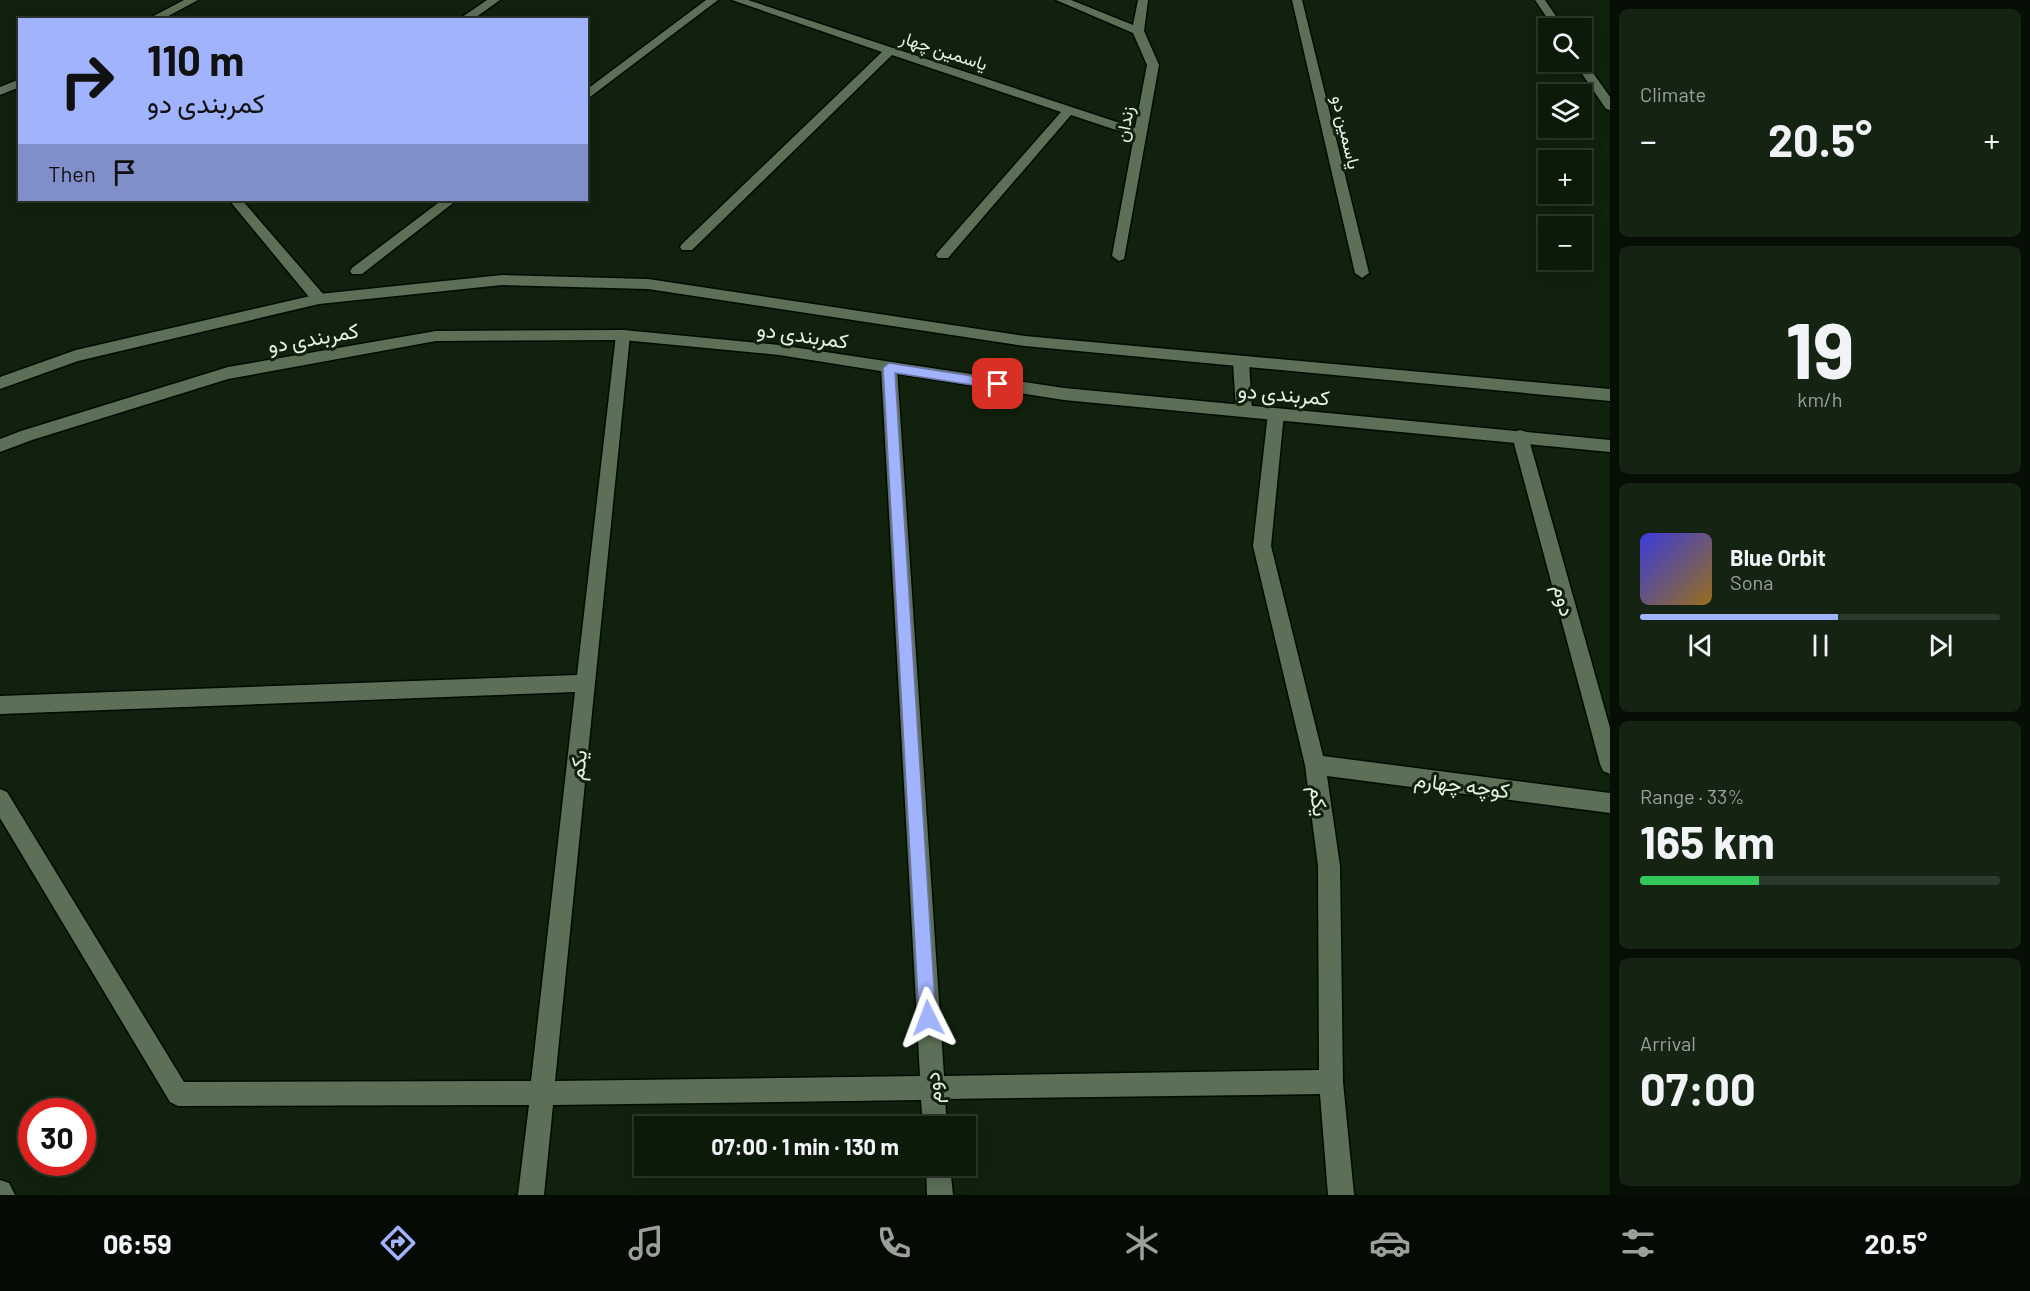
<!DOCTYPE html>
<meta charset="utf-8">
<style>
body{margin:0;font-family:Barlow,Vazirmatn,sans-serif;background:#152313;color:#f1f3f6;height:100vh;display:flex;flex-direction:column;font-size:22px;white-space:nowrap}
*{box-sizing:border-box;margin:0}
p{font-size:20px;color:#9aa19c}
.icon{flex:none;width:33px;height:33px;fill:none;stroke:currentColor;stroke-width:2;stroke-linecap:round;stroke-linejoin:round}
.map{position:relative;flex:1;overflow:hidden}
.drawer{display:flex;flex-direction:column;gap:9px;padding:9px;background:#070e06;width:420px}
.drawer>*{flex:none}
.hud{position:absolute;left:18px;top:18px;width:570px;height:183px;border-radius:0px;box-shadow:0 3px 15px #0003,0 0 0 2px #2c382b;background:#a1b3fd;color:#111;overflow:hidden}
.controls{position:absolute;left:1538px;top:18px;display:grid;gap:12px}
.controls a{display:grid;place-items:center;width:54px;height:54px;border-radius:0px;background:#0c1a0a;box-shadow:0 3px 15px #0003,0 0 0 2px #2c382b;font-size:30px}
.speed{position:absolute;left:18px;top:1098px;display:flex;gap:12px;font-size:30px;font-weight:700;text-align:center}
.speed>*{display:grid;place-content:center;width:78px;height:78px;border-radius:50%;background:#0c1a0a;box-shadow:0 3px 15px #0003,0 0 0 2px #2c382b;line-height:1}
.speed .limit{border:9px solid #d22;background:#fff;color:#111}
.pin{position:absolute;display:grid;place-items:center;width:51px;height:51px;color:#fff;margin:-26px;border-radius:12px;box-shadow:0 3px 9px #0006}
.me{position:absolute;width:66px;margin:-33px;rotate:357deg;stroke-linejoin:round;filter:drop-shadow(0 0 4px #0008)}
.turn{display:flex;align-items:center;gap:21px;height:126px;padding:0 30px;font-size:27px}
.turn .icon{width:78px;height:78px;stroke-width:2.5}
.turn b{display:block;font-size:42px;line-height:51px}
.then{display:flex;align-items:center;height:57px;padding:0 30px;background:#0003;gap:12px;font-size:22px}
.big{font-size:45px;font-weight:700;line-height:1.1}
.drawer .widget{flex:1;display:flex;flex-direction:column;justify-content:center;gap:9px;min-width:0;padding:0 21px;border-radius:9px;background:#152313}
.drawer .dial{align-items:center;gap:0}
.dial b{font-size:78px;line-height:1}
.song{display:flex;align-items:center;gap:18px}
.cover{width:72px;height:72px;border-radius:9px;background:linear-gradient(135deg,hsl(240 70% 55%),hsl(40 70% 35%))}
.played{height:6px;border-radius:3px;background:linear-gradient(90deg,#a1b3fd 55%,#2c382b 55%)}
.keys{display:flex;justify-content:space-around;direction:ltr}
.heat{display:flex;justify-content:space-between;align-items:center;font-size:33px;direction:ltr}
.charge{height:9px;border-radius:4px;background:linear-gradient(90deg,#34c759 33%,#2c382b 0)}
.trip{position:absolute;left:634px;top:1116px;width:342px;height:60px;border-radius:0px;background:#0c1a0a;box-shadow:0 3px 15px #0003,0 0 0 2px #2c382b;font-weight:700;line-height:60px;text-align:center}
.menu{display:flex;height:96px;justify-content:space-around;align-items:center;background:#050a04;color:#9aa19c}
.menu .icon{width:42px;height:42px}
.menu .current{color:#a1b3fd}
.menu b{font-size:27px;color:#f1f3f6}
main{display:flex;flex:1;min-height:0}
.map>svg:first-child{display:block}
</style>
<main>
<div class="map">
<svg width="1610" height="1195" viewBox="0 0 1610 1195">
<rect width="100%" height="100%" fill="#10220d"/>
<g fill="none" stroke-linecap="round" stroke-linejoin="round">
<defs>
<path id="minor" d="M487,0H500L472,20H458Z
M706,0H718L586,100V90Z
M732,0H748L1135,128L1147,65L1133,33L1056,0H1071L1133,25L1138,0H1148L1144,31L1159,65L1124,259L1119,261L1112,256L1134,136L1071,115L948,258H938L936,255L938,252L1061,112L892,55L692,250H682L680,247L682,244L882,52Z
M1292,0H1302L1369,273L1362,278L1355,273Z
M1535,0H1545L1564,28H1554Z
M1581,59L1584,60L1610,97V110L1606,109L1574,62H1581Z
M229,200H242L324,295L326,299L324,303H314Z
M442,200H457L362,274H352L350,271L352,268Z
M623,330L628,331L630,335L555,1081L920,1076L881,368L884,364H894L897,368L944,1076L1319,1070L1318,866L1305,765L1253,546L1268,413L1270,409H1282L1284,413L1271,546L1323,756L1610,793V813L1327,776L1340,866L1343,1082L1354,1195H1328L1320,1094L945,1099L947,1126H923L921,1100L553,1105L544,1195H518L529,1105L178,1106L170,1102L0,818V789L7,792L184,1082L531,1081L575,692L0,714V696L577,675L616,335L618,331Z
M1241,356L1246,358L1249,362L1252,411L1250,415H1238L1236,411L1233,362L1236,358Z
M1520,430L1526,432L1528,436L1610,728V774L1603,771L1600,764L1512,436L1514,432Z
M926,1166H950L953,1195H927Z
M0,1180L9,1183L15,1195H0Z"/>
<path id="tertiary" d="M184,0H198L161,20H146Z
M20,79V87L0,95V87Z
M502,275L648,279L1025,336L1610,389V401L1025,346L648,289L502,285L319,304L78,361L0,389V377L76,350L319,294Z
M623,330L779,345L1064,388L1610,440V452L1064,400L779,355L623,340L436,341L228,379L32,440L0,452V439L21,431L228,367L436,331Z"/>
</defs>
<use href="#minor" stroke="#000b00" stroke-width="3"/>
<use href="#tertiary" stroke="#000b00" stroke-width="3"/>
<use href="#minor" fill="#5b7057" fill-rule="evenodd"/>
<use href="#tertiary" fill="#5b7057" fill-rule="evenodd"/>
</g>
<path fill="#a1b3fd" stroke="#6974a4" stroke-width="1.5" d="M889,363L998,380L1004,384L998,389L895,373L936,1018L934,1024L928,1026L921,1024L919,1018L883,368Z"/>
<g text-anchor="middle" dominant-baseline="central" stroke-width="6" stroke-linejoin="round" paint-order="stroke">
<g font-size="18" fill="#e5f1e3" stroke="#10220d">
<text transform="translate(944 50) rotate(18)">یاسمین چهار</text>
<text transform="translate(1124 124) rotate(-80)">زندان</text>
<text transform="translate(1347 132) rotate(77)">یاسمین دو</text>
</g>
<g font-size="21" fill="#e5f1e3" stroke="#10220d">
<text transform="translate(803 334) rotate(8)">کمربندی دو</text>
<text transform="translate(313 337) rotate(-10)">کمربندی دو</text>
<text transform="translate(1284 393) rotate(5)">کمربندی دو</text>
<text transform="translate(1565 600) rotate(75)">دوم</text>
<text transform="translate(577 765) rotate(-84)">یکم</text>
<text transform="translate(1462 784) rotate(7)">کوچه چهارم</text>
<text transform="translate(1320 801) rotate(82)">یکم</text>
<text transform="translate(932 1088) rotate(-94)">دوم</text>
</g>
</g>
</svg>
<div class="controls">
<a><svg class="icon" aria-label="search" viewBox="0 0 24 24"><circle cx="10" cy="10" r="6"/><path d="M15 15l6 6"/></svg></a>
<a><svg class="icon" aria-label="layers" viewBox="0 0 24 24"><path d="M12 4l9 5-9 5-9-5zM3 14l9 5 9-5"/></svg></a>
<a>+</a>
<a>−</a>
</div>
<div class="speed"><div class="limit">30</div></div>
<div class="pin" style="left:998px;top:384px;background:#d93025"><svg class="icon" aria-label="arrive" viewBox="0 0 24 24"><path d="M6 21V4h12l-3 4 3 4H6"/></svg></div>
<svg class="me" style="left:928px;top:1018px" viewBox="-20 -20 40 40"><path d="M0-17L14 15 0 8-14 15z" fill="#a1b3fd" stroke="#fff" stroke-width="4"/></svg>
<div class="trip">07:00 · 1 min · 130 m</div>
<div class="hud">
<div class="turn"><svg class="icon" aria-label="right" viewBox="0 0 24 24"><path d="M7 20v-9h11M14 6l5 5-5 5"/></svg><div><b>110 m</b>کمربندی دو</div></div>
<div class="then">Then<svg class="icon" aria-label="arrive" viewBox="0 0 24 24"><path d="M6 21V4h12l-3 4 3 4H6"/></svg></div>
</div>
</div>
<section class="drawer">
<div class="widget"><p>Climate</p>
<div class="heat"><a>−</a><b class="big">20.5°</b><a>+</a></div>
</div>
<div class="widget dial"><b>19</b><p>km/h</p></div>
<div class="widget">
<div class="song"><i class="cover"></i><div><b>Blue Orbit</b><p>Sona</p></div></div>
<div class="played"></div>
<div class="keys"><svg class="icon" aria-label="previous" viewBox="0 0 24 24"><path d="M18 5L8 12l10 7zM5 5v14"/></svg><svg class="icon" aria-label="pause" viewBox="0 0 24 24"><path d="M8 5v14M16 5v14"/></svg><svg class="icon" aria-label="next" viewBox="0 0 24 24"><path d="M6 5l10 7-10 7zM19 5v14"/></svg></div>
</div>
<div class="widget"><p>Range · 33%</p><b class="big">165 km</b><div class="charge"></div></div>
<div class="widget"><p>Arrival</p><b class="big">07:00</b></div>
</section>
</main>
<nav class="menu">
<b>06:59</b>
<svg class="icon current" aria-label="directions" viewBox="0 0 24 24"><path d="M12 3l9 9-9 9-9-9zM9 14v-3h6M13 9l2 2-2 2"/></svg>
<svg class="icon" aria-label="music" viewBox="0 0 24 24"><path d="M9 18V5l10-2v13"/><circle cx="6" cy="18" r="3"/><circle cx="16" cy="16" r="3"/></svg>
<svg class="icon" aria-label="phone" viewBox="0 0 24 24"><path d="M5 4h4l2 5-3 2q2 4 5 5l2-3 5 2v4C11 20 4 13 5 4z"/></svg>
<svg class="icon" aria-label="climate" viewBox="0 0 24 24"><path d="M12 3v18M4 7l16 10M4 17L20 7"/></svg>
<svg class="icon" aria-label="car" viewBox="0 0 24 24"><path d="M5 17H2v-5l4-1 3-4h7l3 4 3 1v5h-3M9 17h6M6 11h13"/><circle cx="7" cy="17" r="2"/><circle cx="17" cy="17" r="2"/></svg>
<svg class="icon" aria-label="filters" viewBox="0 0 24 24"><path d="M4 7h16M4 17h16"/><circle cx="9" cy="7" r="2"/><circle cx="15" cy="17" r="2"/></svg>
<b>20.5°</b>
</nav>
